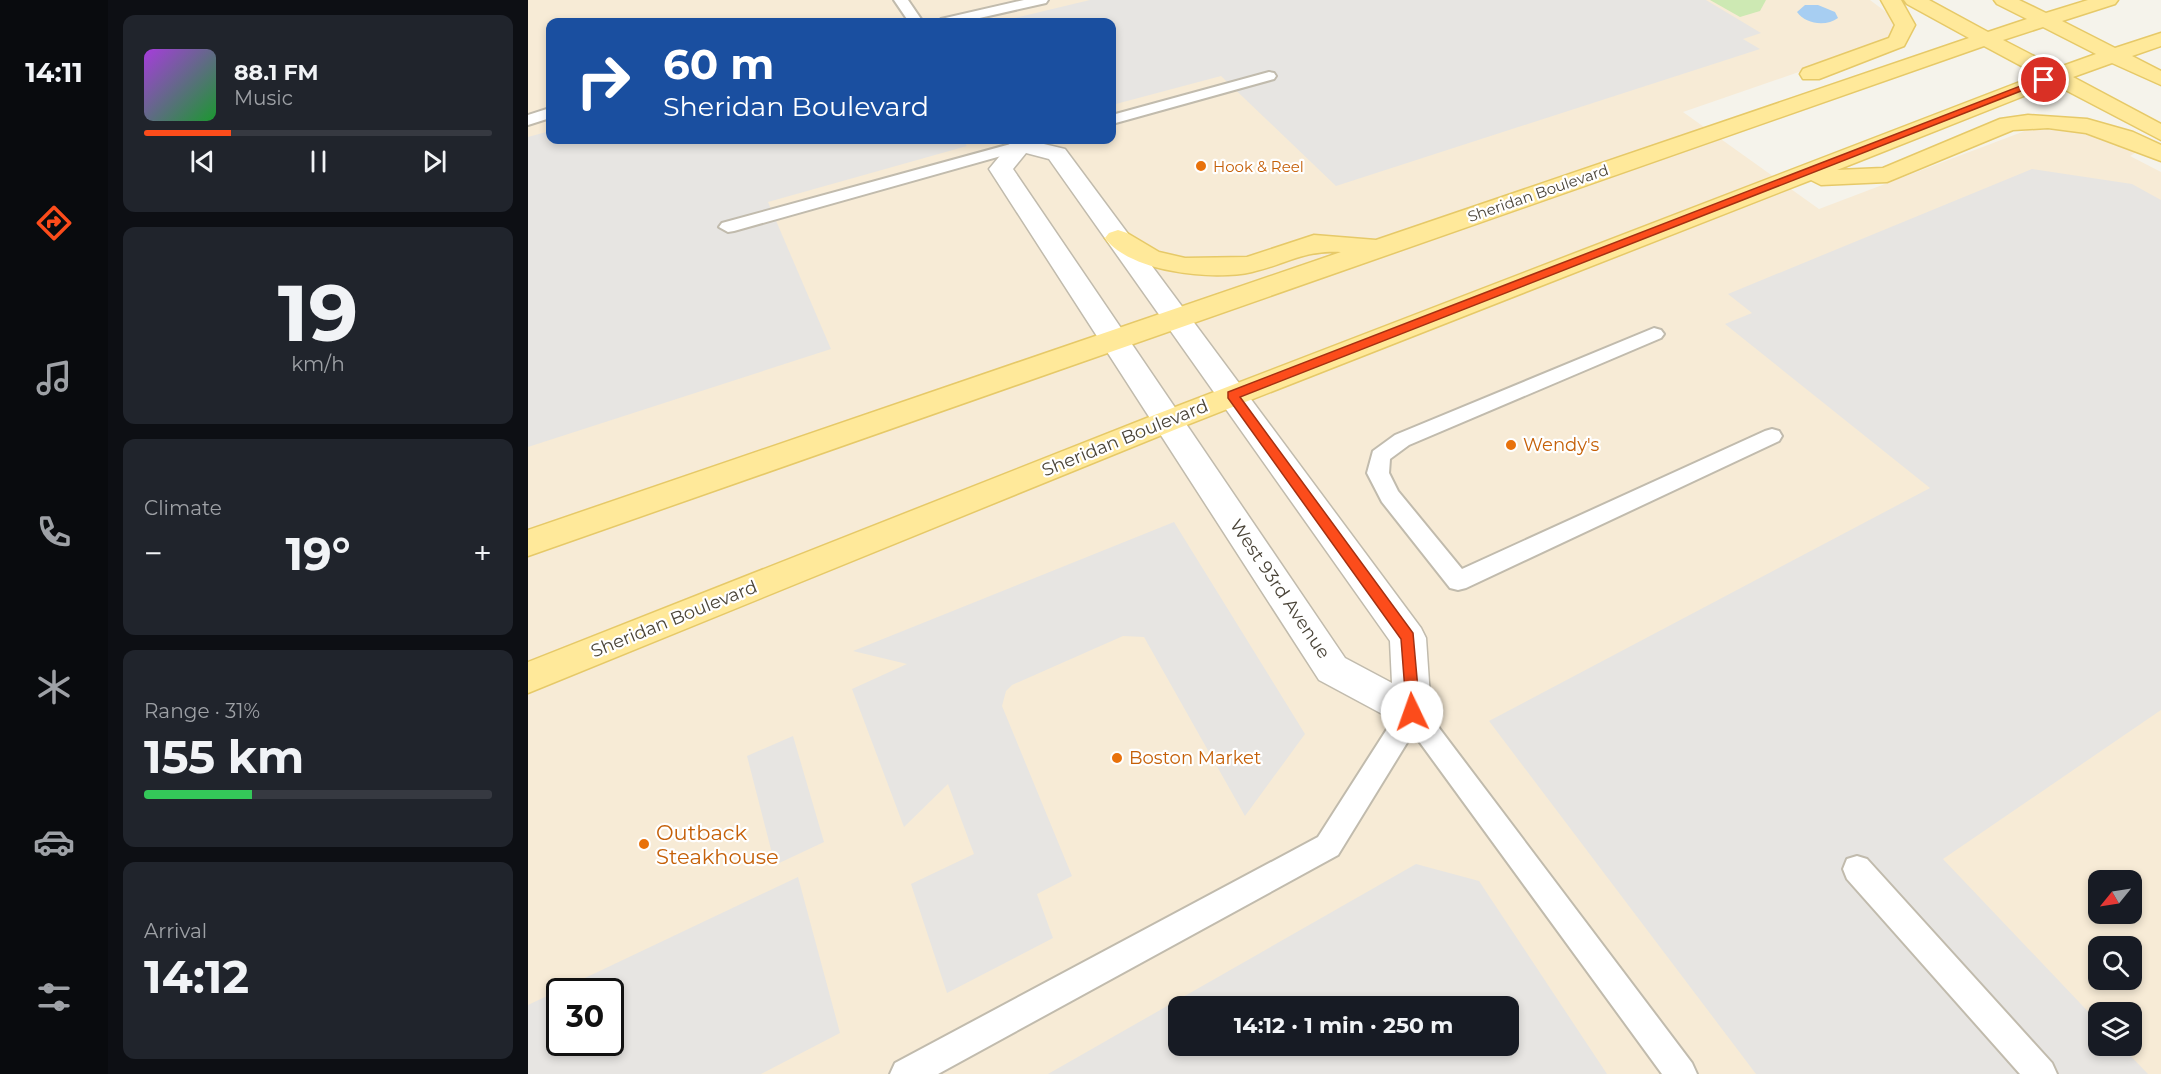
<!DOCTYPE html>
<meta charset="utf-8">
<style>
body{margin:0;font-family:Montserrat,sans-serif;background:#20242c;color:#f1f3f6;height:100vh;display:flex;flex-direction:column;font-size:22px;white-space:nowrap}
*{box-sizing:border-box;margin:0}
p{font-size:20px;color:#9ea1a6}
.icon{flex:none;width:33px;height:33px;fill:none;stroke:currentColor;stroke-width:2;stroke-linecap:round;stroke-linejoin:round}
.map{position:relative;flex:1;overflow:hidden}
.side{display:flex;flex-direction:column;gap:15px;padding:15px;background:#0d0f14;width:420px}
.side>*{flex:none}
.guide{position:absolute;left:18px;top:18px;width:570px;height:126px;border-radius:12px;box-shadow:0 3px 9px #0003;background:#1a4fa0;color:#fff;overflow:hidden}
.needle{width:39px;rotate:240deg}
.fabs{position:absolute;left:1560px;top:870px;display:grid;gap:12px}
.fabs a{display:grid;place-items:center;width:54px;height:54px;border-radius:12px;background:#171b24;box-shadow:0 3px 9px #0003;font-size:30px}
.speed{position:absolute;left:18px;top:978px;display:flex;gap:12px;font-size:30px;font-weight:700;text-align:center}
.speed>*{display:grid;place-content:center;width:78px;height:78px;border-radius:50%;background:#171b24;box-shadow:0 3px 9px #0003;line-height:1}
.speed .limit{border:3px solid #111;border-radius:9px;background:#fff;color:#111}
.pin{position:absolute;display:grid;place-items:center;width:51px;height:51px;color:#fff;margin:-26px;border:3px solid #fff;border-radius:50%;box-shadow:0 2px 6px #0007}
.me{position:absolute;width:66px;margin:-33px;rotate:357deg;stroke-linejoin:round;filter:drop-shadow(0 0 4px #0008)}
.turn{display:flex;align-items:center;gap:21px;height:126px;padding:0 18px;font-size:27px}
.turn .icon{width:78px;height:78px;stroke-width:2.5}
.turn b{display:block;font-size:42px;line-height:51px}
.big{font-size:45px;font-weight:700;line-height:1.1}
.side .widget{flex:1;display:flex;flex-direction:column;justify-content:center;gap:9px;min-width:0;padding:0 21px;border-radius:12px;background:#20242c}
.side .dial{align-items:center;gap:0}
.dial b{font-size:78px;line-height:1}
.song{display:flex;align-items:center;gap:18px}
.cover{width:72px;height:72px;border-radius:9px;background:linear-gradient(135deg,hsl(280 70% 55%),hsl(130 70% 35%))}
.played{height:6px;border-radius:3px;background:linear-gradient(90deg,#fc4c1b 25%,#363941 25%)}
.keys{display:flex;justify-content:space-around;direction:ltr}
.heat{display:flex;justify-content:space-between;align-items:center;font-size:33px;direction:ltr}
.charge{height:9px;border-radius:4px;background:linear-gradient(90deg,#34c759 31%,#363941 0)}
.trip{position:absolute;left:640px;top:996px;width:351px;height:60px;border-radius:12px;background:#171b24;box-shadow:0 3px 9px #0003;font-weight:700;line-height:60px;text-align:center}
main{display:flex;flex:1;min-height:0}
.dock{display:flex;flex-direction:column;width:108px;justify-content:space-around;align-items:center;background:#090b0e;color:#9ea1a6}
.dock .icon{width:42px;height:42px}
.dock .on{color:#fc4c1b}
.dock b{font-size:27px;color:#f1f3f6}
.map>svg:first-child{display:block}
</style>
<main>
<nav class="dock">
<b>14:11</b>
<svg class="icon on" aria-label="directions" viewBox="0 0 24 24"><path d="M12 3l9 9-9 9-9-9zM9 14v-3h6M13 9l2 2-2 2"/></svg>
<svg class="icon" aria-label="music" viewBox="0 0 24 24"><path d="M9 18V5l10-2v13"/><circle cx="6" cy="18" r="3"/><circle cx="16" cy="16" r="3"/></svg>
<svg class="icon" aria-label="phone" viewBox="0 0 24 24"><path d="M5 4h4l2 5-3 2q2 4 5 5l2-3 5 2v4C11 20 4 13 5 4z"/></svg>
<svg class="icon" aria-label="climate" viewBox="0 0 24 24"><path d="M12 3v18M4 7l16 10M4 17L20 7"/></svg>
<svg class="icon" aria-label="car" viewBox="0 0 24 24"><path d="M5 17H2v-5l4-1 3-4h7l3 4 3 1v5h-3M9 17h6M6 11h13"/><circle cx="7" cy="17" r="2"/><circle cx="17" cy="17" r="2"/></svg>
<svg class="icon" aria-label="filters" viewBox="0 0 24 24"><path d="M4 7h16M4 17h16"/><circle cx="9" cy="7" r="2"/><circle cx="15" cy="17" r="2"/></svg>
</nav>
<section class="side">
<div class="widget">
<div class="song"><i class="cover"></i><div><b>88.1 FM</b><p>Music</p></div></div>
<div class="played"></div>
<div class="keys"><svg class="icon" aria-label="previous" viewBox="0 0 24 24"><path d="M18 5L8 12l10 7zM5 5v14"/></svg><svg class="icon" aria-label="pause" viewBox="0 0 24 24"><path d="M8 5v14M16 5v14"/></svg><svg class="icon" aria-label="next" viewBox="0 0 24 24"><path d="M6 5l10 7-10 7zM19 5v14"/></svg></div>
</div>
<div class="widget dial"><b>19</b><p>km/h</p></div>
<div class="widget"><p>Climate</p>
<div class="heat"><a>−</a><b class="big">19°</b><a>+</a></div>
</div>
<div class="widget"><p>Range · 31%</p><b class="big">155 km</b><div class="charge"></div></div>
<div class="widget"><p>Arrival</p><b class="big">14:12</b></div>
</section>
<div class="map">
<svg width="1633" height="1074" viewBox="0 0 1633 1074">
<rect width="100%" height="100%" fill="#f5f3eb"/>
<path fill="#f7ebd6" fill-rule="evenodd" d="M0,0H1342L1362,15L1366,27L1363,35L1352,44L1155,112L1291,209L1502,129L1558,131L1612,150L1602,156L1633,172V1074H0ZM22,22H584V140H22ZM1570,880H1604V914H1570ZM1570,946H1604V980H1570ZM32,992H82V1042H32ZM651,1006H981V1046H651ZM1570,1012H1604V1046H1570Z"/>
<path fill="#cde9b3" d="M1182,0H1238L1232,11L1212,17Z"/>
<path fill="#e7e5e2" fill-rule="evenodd" d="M562,0H1178L1233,33L1215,39L1232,49L808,186L693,76L584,105V22H470Z
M22,131V140H434L439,146L240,202L303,349L0,447V137Z
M1504,169L1604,184L1633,200V710L1415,859L1570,1022V1046H1593L1620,1074H1228L961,721L1402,488L1197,324L1224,313L1200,294Z
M646,522L777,734L717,816L616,637L595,636L484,685L478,691L474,706L544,876L509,894L525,938L419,993L383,884L446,854L420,784L376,827L324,689L379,664L325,651Z
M265,736L296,842L247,865L219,756Z
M888,864L951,881L1079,1074H520ZM981,1006V1046H651V1006Z
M270,877L312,1033L233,1074H0V1005ZM32,992H82V1042H32Z"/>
<path fill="#a7cef2" d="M1277,5H1290L1307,12L1310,18C1298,27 1277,24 1269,12Z"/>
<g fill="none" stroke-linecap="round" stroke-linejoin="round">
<defs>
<path id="service" d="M366,0H380L395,22H381Z
M496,0H520L518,3L434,22H411L413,19Z
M741,72L746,73L748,76L746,79L584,124V115Z
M22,108V118L0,125V115Z
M497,140H521L519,143L206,231L200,232L191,227L194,223Z
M1126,328L1133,330L1136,334L1133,338L881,445L862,459L861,473L870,491L934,569L1237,431L1244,429L1251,431L1254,436L1251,441L938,588L930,590L922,588L854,502L839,473L845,451L867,435Z
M884,701L893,704L1164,1063L1169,1074H1134L885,733L810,855L410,1074H362L367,1063L790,837L875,704Z
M1329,856L1339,859L1524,1063L1529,1074H1492L1319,879L1315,869L1319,859Z"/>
<path id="minor" d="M485,140H499L537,149L893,628L898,638L903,712L897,723L884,728L871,723L791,680L461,169ZM498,153L521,159L862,641L864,683L817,658L485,169Z"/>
<path id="primary" d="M1353,0H1373L1387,25L1376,46L1291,79H1275L1272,74L1275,69L1361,38L1367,25Z
M1376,0H1401L1460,32L1499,19L1469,4L1466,0H1491L1518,13L1560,0H1590L1587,4L1534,21L1587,48L1633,33V46L1604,56L1633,71V85L1584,63L1545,77L1633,124V140L1526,84L1309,170L1355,168L1472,119L1500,115L1559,119L1605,132L1633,145V161L1558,133L1520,128L1485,130L1359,182L1293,185L1283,180L651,428L0,693V662L629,414L1510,75L1456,46L0,556V530L813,252C775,250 759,264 724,272C686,281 601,272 577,238L581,233L590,230L599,233L631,252L657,258L719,257L786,235L848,240L1441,38L1379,4ZM1515,27L1568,54L1529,68L1475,40Z"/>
</defs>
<use href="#service" stroke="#c1bbad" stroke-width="4"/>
<use href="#minor" stroke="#c1bbad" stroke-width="3"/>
<use href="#primary" stroke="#e6c968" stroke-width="3"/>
<use href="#service" fill="#fff" fill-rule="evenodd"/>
<use href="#minor" fill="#fff" fill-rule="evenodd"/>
<use href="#primary" fill="#ffe99a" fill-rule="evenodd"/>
</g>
<path fill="#fc4c1b" stroke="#a43112" stroke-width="1.5" d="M1513,78L1521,80L712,397L885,633L892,712L890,717H879L873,639L700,398V392Z"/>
<g fill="#e8710a" stroke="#fff" stroke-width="2">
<circle cx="673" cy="166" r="6"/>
<circle cx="983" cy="445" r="6"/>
<circle cx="589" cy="758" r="6"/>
<circle cx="116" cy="844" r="6"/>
</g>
<g text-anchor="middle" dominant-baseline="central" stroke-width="4.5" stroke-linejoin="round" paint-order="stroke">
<g font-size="15" fill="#c56008" stroke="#fff" text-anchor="start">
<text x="685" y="166">Hook &amp; Reel</text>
</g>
<g font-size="15" fill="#4a4438" stroke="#fff">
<text transform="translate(1010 193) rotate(-19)">Sheridan Boulevard</text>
</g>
<g font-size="18" fill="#4a4438" stroke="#fff">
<text transform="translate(597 438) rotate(-22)">Sheridan Boulevard</text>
<text transform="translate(752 589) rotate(56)">West 93rd Avenue</text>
<text transform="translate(146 619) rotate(-22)">Sheridan Boulevard</text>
</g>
<g font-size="18" fill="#c56008" stroke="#fff" text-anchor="start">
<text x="995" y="445">Wendy's</text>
<text x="601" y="758">Boston Market</text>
</g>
<g font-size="21" fill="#c56008" stroke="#fff" text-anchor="start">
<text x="128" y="832">Outback<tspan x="128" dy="24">Steakhouse</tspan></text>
</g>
</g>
</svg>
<div class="fabs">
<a><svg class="needle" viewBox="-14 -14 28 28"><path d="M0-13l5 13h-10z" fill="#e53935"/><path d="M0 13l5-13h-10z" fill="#9ea1a6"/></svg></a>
<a><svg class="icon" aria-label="search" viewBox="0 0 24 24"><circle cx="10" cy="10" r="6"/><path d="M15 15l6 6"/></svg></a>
<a><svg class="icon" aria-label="layers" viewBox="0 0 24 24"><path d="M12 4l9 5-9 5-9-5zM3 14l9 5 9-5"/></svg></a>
</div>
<div class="speed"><div class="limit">30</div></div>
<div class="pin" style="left:1516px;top:80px;background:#d93025"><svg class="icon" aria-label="arrive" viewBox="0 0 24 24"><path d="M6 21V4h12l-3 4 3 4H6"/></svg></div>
<svg class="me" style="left:884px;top:712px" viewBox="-20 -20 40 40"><circle r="19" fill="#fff"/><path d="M0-13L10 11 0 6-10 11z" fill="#fc4c1b"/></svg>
<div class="trip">14:12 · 1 min · 250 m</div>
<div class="guide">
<div class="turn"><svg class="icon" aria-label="right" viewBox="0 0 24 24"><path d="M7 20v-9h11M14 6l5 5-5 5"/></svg><div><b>60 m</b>Sheridan Boulevard</div></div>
</div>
</div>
</main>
